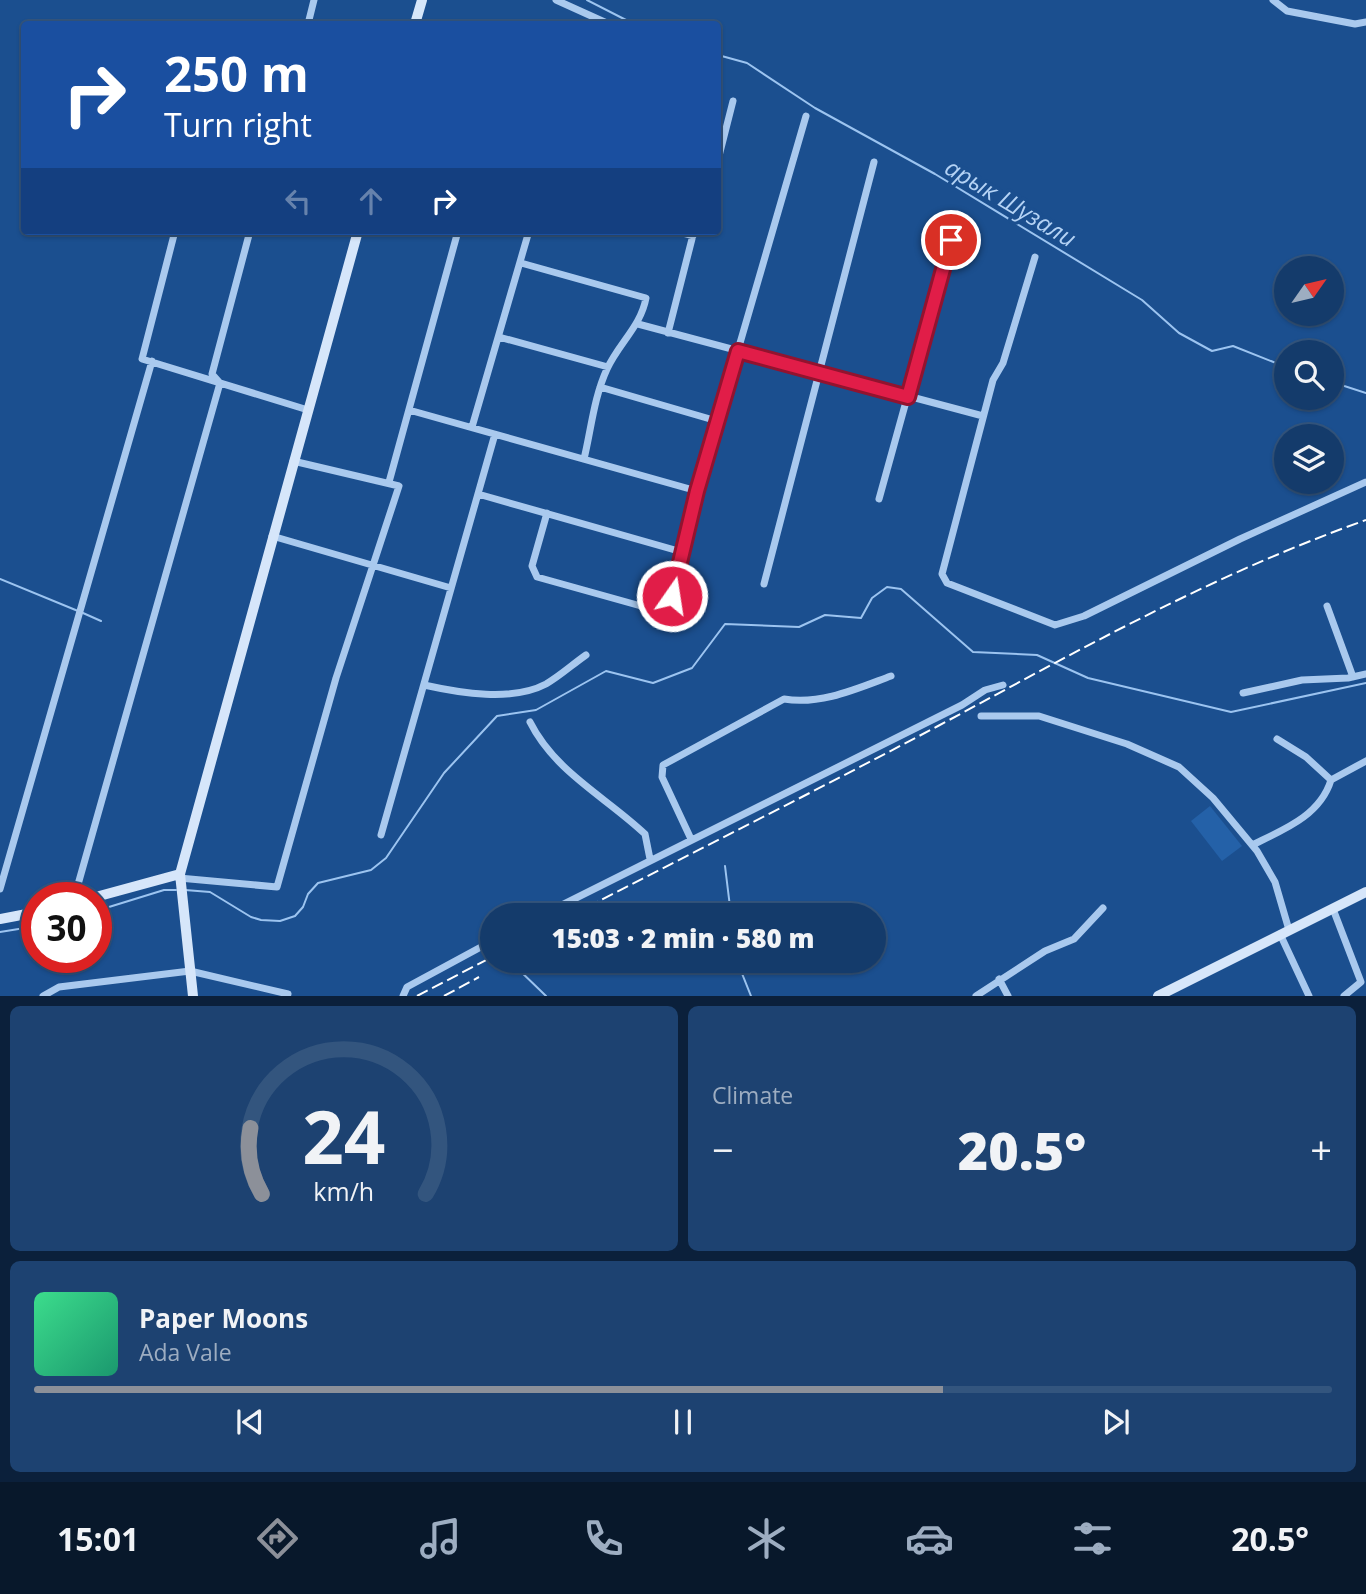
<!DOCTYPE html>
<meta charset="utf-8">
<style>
body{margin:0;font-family:"Open Sans",sans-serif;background:#1d4271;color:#f1f3f6;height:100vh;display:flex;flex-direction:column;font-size:26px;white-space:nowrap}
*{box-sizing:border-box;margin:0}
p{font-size:23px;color:#9dadc1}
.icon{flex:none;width:38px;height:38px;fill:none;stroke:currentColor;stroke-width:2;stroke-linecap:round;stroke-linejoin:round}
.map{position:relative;height:996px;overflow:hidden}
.sheet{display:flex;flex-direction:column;gap:10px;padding:10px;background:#0b203b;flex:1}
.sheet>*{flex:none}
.top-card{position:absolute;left:21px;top:21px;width:700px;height:214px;border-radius:7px;box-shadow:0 2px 5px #0004,0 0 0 2px #33557e;background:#1a4fa0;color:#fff;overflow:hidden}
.needle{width:46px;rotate:56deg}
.tools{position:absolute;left:1274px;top:256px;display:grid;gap:14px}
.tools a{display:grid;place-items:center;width:70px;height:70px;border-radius:50%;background:#143b6b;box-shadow:0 2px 5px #0004,0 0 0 2px #33557e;font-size:35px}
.speed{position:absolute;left:21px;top:882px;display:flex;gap:14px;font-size:35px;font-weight:700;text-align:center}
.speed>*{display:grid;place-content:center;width:91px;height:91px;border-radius:50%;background:#143b6b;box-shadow:0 2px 5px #0004,0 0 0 2px #33557e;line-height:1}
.speed .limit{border:10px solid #d22;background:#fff;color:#111}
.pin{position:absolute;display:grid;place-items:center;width:60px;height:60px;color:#fff;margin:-30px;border:4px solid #fff;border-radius:50%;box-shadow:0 2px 7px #0007}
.me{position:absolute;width:77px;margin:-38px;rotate:13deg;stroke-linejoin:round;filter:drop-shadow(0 0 5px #0008)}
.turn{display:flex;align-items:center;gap:24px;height:147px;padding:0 28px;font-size:32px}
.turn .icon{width:91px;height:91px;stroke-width:2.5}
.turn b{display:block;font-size:49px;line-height:60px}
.lanes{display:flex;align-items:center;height:66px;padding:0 28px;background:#0003;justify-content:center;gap:35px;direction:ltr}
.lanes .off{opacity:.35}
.big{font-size:52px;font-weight:800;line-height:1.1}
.sheet .card{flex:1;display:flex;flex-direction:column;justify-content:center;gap:10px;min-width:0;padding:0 24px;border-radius:10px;background:#1d4271}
.sheet .dial{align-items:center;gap:0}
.dial svg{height:182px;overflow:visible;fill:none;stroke:#33557e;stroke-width:7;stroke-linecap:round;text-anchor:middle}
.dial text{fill:#f1f3f6;stroke:none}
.song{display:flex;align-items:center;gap:21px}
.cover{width:84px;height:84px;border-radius:10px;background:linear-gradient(135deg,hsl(150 70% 55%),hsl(160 70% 35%))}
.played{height:7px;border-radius:4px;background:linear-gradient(90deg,#8c9099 70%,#33557e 70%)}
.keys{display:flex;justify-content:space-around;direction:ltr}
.heat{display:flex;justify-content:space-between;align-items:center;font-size:38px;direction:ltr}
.sheet .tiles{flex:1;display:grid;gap:10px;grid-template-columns:1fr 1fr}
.card:last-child{grid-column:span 2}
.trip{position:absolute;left:480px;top:903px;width:406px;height:70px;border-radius:35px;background:#143b6b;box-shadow:0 2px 5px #0004,0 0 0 2px #33557e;font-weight:800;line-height:70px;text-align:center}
.tabs{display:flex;height:112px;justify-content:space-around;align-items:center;background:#08182b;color:#9dadc1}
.tabs .icon{width:49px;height:49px}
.tabs .current{color:#8c9099}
.tabs b{font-size:32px;color:#f1f3f6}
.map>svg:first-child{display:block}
</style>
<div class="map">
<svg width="1366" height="996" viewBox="0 0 1366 996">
<rect width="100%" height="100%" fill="#1b4f8f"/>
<path fill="#2461a8" d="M1210,806L1242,846L1222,861L1191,821Z"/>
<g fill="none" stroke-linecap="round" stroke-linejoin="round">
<path stroke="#9cc4f0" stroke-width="2" d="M587,0L628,21L641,24
M718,55L747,63L815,108L935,174L1142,300L1179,333L1212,351L1233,346L1286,367
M1332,382L1366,393
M0,579L78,611
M83,613L101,621
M725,866L731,915
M185,890L210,892L251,917L261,920L280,921L295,916L303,907L308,894L318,883L371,870L386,858L444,773L497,716L536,710L606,671L653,683L692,668L725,624L799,627L825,615L861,618L872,598L887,587L901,589L973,652L1037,655L1088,678L1231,712L1366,683
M96,911L164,890H176
M0,932L37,926
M737,961L751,996
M515,966L546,996"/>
<path stroke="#a9c9ee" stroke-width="7" d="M556,0L609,24
M1273,0L1287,11L1355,24L1366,22
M308,24L314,0
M718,160L733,101
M175,231L142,359L308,410
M675,231L693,236
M1035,257L1003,363L993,380L942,574L947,583L1055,625L1084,616L1240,539L1366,482
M521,263L646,298C641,326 619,343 607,369C594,397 591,430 584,459
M638,324L983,416
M668,333L694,231
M499,337L608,367
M600,387L717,421
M409,410L697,491
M472,427L529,231
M389,482L458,231
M478,494L682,552
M879,499L958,214
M547,513L532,566L537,577L666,613L697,491L806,116
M272,536L451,588
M764,584L874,162
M1327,606L1353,677
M424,685C460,693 512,702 546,684C560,676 573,664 586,655
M1243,693L1302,680L1348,678L1366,674
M981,716H1039L1127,744L1179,767L1213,798L1257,851L1275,882L1289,930
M530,722C555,772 606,797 645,834L650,859
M1277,739L1306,757L1331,780
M381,835L495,434
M691,839L662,777L663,765L784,699C821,705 856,689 891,676
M1252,845C1283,830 1320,816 1331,780L1366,761
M179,878L277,887L336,678L399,486L293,461
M0,889L152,361
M79,898L77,888L220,383L212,374L250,231
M1333,909L1361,982L1344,996
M542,915L962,705L985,690L1003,685
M1280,934L1309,996
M999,979L1008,996
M43,996L59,987L190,971L288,994
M403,996L407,987L492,941
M976,996L1045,951L1074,939L1103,908"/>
<path stroke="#d6e6fa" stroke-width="10" d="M415,24L422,0
M92,898L180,874
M0,919L37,912
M193,996L180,874L358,231
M1158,996L1366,892"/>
<path stroke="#fff" stroke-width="2" stroke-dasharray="12 5" stroke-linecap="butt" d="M572,915C694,852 817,790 938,726C1081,649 1212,575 1366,520
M417,996L492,957
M444,996L479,977"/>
</g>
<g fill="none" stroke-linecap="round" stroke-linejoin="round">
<defs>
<path id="route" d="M672,596L697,491L738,351L908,397L951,240"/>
</defs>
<use href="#route" stroke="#92132f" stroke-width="18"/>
<use href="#route" stroke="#e11d48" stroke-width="12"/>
</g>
<g text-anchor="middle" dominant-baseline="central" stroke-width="7" stroke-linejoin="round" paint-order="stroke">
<g font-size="24" font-style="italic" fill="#b5d3f5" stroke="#1b4f8f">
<text transform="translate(1011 202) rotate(31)">арык Шузали</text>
</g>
</g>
</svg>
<div class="tools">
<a><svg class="needle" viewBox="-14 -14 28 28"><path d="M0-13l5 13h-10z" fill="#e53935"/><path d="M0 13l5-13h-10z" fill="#9dadc1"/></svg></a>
<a><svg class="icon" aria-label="search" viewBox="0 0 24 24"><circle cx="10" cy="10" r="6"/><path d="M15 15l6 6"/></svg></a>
<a><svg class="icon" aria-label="layers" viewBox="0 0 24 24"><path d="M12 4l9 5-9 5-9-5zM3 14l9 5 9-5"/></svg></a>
</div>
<div class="speed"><div class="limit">30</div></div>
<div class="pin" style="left:951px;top:240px;background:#d93025"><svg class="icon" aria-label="arrive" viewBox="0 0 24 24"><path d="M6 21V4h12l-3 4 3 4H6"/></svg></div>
<svg class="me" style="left:672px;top:596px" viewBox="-20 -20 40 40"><circle r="17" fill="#e11d48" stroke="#fff" stroke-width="3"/><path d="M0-11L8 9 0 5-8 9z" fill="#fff"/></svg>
<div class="trip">15:03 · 2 min · 580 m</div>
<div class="top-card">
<div class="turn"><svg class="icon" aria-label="right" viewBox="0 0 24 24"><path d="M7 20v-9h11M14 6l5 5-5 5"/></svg><div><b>250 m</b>Turn right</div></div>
<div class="lanes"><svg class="icon off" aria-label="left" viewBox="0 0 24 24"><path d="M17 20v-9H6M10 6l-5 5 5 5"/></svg><svg class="icon off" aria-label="ahead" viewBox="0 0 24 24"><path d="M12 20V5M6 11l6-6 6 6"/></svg><svg class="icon" aria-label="right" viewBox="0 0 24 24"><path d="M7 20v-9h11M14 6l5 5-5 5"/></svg></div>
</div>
</div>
<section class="sheet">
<div class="tiles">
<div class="card dial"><svg viewBox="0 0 100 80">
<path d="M14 69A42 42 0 1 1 86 69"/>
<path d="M14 69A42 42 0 0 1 9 40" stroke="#8c9099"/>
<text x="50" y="56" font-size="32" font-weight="700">24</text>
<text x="50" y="72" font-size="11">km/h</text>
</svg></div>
<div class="card"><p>Climate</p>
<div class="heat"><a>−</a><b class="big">20.5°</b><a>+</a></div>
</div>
<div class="card">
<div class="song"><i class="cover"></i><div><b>Paper Moons</b><p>Ada Vale</p></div></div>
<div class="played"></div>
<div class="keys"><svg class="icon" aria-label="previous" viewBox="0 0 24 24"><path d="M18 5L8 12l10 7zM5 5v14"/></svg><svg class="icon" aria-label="pause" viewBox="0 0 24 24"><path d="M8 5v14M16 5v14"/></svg><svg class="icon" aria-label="next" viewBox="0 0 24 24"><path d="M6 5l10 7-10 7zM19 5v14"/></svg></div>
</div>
</div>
</section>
<nav class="tabs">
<b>15:01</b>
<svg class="icon current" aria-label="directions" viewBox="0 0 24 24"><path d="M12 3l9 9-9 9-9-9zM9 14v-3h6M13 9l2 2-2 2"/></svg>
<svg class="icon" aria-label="music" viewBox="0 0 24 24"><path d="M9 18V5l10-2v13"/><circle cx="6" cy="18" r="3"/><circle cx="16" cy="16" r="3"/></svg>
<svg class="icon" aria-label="phone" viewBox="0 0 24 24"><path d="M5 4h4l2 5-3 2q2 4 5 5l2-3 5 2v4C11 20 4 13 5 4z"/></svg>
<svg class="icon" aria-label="climate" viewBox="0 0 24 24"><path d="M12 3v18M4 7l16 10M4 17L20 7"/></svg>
<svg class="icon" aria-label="car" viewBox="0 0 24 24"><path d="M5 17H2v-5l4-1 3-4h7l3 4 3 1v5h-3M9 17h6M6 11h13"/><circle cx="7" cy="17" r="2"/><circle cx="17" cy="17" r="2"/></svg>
<svg class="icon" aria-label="filters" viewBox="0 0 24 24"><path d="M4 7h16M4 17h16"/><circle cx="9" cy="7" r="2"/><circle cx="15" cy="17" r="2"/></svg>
<b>20.5°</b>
</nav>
